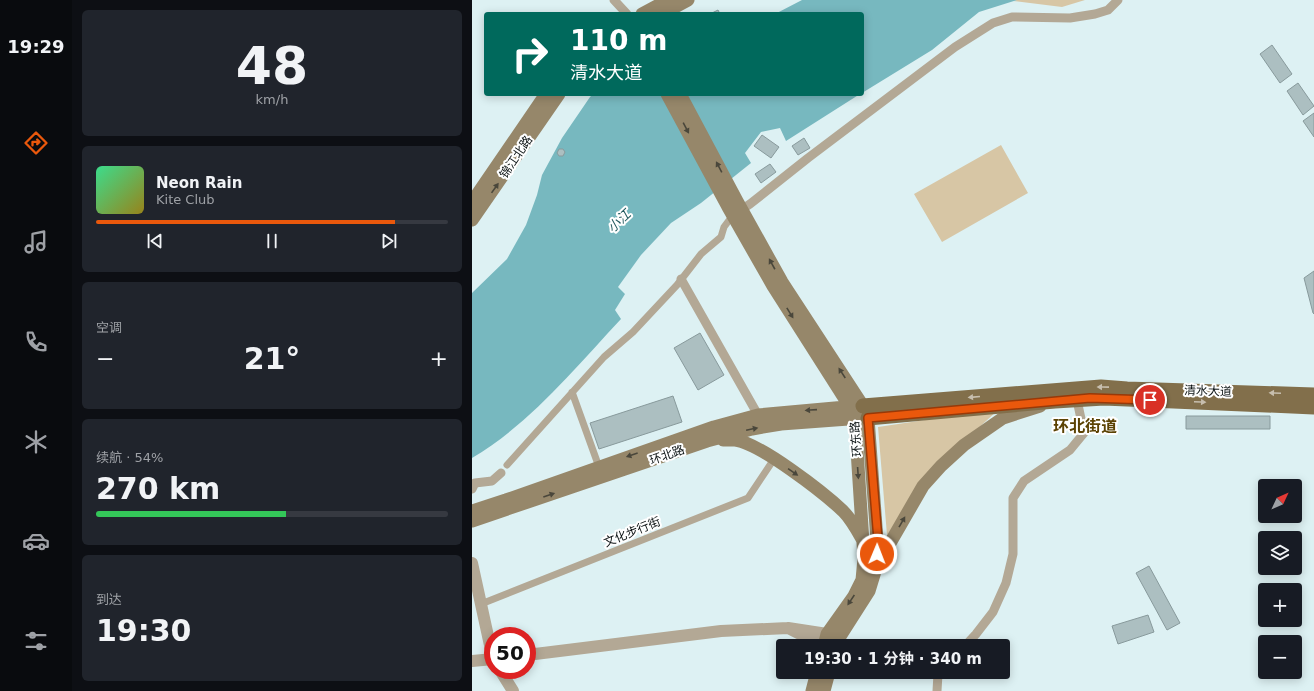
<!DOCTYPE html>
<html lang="zh">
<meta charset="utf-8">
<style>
body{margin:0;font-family:"DejaVu Sans","Noto Sans SC",sans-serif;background:#20242c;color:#f1f3f6;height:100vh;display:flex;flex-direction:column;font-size:15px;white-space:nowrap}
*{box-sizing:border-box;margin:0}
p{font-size:13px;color:#9ea1a6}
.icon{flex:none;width:22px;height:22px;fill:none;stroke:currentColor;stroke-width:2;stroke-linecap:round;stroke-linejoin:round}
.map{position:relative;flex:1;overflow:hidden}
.panel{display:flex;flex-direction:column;gap:10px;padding:10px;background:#0d0f14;width:400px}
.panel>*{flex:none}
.guide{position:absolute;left:12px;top:12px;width:380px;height:84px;border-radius:4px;box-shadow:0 2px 10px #0003;background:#00695c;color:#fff;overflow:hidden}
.needle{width:26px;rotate:46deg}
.buttons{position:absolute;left:786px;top:479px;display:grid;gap:8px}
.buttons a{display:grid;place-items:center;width:44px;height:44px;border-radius:4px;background:#171b24;box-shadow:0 2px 10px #0003;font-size:20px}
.speed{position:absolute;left:12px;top:627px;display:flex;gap:8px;font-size:20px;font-weight:700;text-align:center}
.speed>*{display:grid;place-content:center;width:52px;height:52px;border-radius:50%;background:#171b24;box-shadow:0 2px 10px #0003;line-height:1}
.speed .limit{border:6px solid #d22;background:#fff;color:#111}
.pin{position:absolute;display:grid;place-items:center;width:34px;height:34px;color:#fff;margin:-17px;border:2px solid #fff;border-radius:50%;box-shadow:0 1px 4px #0007}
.me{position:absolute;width:44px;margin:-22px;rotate:1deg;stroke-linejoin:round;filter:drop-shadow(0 0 3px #0008)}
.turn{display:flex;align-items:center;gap:14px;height:84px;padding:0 20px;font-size:18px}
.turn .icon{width:52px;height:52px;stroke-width:2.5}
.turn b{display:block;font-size:28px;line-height:34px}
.big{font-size:30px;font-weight:700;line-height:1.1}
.panel .widget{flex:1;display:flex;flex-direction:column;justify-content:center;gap:6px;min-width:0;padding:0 14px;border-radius:6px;background:#20242c}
.panel .dial{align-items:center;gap:0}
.dial b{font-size:52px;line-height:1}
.song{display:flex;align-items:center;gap:12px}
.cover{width:48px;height:48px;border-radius:6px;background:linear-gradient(135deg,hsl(150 70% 55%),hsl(50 70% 35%))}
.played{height:4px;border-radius:2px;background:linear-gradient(90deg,#ea580c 85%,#363941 85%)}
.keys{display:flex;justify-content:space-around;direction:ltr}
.heat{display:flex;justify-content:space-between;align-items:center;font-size:22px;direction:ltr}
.charge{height:6px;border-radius:3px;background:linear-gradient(90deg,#34c759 54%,#363941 0)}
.trip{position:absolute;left:304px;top:639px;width:234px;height:40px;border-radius:4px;background:#171b24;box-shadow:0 2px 10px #0003;font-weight:700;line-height:40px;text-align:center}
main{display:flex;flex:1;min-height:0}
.dock{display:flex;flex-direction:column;width:72px;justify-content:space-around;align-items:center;background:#090b0e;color:#9ea1a6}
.dock .icon{width:28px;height:28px}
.dock .active{color:#ea580c}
.dock b{font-size:18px;color:#f1f3f6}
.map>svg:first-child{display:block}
</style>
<main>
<nav class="dock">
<b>19:29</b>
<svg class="icon active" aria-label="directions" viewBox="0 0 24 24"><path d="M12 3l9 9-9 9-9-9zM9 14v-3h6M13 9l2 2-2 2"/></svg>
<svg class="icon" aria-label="music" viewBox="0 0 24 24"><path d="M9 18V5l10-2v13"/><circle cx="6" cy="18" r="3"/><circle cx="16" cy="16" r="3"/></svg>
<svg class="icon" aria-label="phone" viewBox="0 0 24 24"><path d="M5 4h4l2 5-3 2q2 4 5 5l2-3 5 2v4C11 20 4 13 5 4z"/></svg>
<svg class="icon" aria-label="climate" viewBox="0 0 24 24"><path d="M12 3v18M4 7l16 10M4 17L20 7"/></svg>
<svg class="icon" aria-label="car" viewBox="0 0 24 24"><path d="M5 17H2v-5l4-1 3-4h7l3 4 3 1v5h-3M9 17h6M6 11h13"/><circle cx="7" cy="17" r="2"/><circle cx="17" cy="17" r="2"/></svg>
<svg class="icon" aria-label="filters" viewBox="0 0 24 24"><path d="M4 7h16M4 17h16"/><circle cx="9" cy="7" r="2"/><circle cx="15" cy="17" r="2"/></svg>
</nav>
<section class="panel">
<div class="widget dial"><b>48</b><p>km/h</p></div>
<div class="widget">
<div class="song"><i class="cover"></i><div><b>Neon Rain</b><p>Kite Club</p></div></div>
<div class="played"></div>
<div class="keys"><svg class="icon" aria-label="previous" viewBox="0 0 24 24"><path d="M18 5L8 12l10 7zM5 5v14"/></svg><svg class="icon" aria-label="pause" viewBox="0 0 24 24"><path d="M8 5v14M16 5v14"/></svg><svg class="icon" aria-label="next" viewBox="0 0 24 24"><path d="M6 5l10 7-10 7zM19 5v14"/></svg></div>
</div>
<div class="widget"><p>空调</p>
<div class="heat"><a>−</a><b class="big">21°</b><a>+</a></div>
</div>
<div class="widget"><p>续航 · 54%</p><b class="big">270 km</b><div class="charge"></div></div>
<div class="widget"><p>到达</p><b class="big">19:30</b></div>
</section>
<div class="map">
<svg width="842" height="691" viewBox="0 0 842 691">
<rect width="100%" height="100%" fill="#ddf1f3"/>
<path fill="#d7c6a5" d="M545,0H613L590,7L541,1Z
M529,145L556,193L470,242L442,194Z
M527,409L473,459L415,535L406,427Z"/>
<path fill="#77b8bf" d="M330,0H545L507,12L460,50L390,93V14H303Z
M121,94H388L314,141L308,128L289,132L273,153L279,163L229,203L199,223L169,255L146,287L153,294L143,310L149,319C103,368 58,424 0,458V293L35,259L54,225L65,195L70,175L90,138L118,97Z"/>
<path fill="#acbfc1" stroke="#889a9c" d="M246,10L248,14H238Z
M800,45L820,74L808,83L788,54Z
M826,83L842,106L831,115L815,91Z
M842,113V137L831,121Z
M290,135L307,147L299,158L282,146Z
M332,138L338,148L326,155L320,146Z
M87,149H91L93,152L91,156H87L85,153Z
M298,164L304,172L289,183L283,174Z
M842,271V314L841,313L832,278Z
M228,333L252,375L226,390L202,348Z
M201,396L210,422L127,449L118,423Z
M714,416H798V429H714Z
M677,566L708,623L695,630L664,573Z
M676,615L682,632L646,644L640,626Z"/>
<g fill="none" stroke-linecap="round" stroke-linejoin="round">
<path stroke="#b3a895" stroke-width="7" d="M100,392L127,467
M35,465L132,357L161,332L205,285L229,254L249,237L252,227L261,215
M9,604L276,498L302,459"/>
<path stroke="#b3a895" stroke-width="9" d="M142,0L155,14
M266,212L278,204L336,158L483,47L521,23L540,17L598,18L623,14L636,10L646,0
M209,279L286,415
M0,489L3,483L20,481L29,473
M493,646L504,634L521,612L534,583L541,554V498L552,481L598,450L612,433L605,400
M465,691L466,674L469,672"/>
<path stroke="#b3a895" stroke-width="12" d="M0,563L21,659
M352,646L316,628L355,634L364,637
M55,655L249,631L316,628
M0,661L21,659
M28,670L41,691"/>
<path stroke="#96876a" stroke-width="13" d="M170,14L196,0
M190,14L216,0
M195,94L256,207L301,286L378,407L383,419L392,558L390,580L382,596L355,634L352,646
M208,94L265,201L310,282L391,406L396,418L405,540L404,568L397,591L367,638L365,646
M0,202L74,94
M0,220L87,94
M251,440C255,440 259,440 263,440C288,443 352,493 371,511C379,519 385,530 390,539
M0,511L34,500L242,427L286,415L385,406
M0,521L235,441L280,429L309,424L390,418
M406,564L451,486L469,466L492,445L531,418L568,406
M340,691L345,672
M352,691L357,672"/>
<path stroke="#826f4b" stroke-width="15" d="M391,406L629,387L655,389L842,395
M396,418L583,401L632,398L842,407"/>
</g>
<defs><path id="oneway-solid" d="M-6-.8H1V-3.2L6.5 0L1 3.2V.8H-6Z"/></defs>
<g fill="#4a473b">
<use href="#oneway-solid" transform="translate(214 128) rotate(62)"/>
<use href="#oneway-solid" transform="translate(247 167) rotate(-118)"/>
<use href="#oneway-solid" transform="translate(23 188) rotate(-55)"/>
<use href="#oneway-solid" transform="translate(300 264) rotate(-119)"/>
<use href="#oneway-solid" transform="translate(318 313) rotate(58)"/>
<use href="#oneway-solid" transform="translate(370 373) rotate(-123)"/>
<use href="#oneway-solid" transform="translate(339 410) rotate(176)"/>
<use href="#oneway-solid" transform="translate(280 429) rotate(-12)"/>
<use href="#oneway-solid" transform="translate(160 455) rotate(161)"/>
<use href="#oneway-solid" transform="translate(321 472) rotate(35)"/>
<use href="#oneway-solid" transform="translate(386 473) rotate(86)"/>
<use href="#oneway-solid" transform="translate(77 495) rotate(-19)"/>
<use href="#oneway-solid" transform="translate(430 522) rotate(-60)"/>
<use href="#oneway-solid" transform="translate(379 600) rotate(124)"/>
</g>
<g fill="#c7beae">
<use href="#oneway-solid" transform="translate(631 387) rotate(-179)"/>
<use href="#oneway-solid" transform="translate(803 393) rotate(-178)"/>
<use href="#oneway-solid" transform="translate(502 397) rotate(175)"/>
<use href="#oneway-solid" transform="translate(728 402) rotate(2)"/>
</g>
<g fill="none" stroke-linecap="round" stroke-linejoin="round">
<defs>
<path id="route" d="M405,554L406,540L396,418L618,398L678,400"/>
</defs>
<use href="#route" stroke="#983908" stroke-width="10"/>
<use href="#route" stroke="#ea580c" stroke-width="7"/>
</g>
<g text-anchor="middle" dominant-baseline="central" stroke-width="4" stroke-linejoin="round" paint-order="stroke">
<g font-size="12" fill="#0c1314" stroke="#fff">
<text transform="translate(44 157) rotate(-56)">锦江北路</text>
<text transform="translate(736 391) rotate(2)">清水大道</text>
<text transform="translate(384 439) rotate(-95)">环东路</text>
<text transform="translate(195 455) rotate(-19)">环北路</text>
<text transform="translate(160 532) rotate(-22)">文化步行街</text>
</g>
<g font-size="13" font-style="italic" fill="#20585d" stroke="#fff">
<text transform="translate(147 221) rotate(-43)">小江</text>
</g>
<g font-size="16" font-weight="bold" fill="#5b4203" stroke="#fff">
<text x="613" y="426">环北街道</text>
</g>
</g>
</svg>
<div class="buttons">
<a><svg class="needle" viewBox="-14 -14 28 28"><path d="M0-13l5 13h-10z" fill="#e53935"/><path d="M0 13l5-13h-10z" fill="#9ea1a6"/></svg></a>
<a><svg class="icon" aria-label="layers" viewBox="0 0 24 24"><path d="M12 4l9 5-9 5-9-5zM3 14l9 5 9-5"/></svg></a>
<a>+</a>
<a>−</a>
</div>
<div class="speed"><div class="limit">50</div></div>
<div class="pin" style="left:678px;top:400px;background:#d93025"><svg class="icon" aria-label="arrive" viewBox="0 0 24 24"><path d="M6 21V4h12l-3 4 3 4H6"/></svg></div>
<svg class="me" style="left:405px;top:554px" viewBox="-20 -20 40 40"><circle r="17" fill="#ea580c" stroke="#fff" stroke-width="3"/><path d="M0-11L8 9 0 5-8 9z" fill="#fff"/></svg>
<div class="trip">19:30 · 1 分钟 · 340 m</div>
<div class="guide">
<div class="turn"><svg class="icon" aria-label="right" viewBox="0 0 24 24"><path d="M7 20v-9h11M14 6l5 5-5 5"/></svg><div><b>110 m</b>清水大道</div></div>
</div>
</div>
</main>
